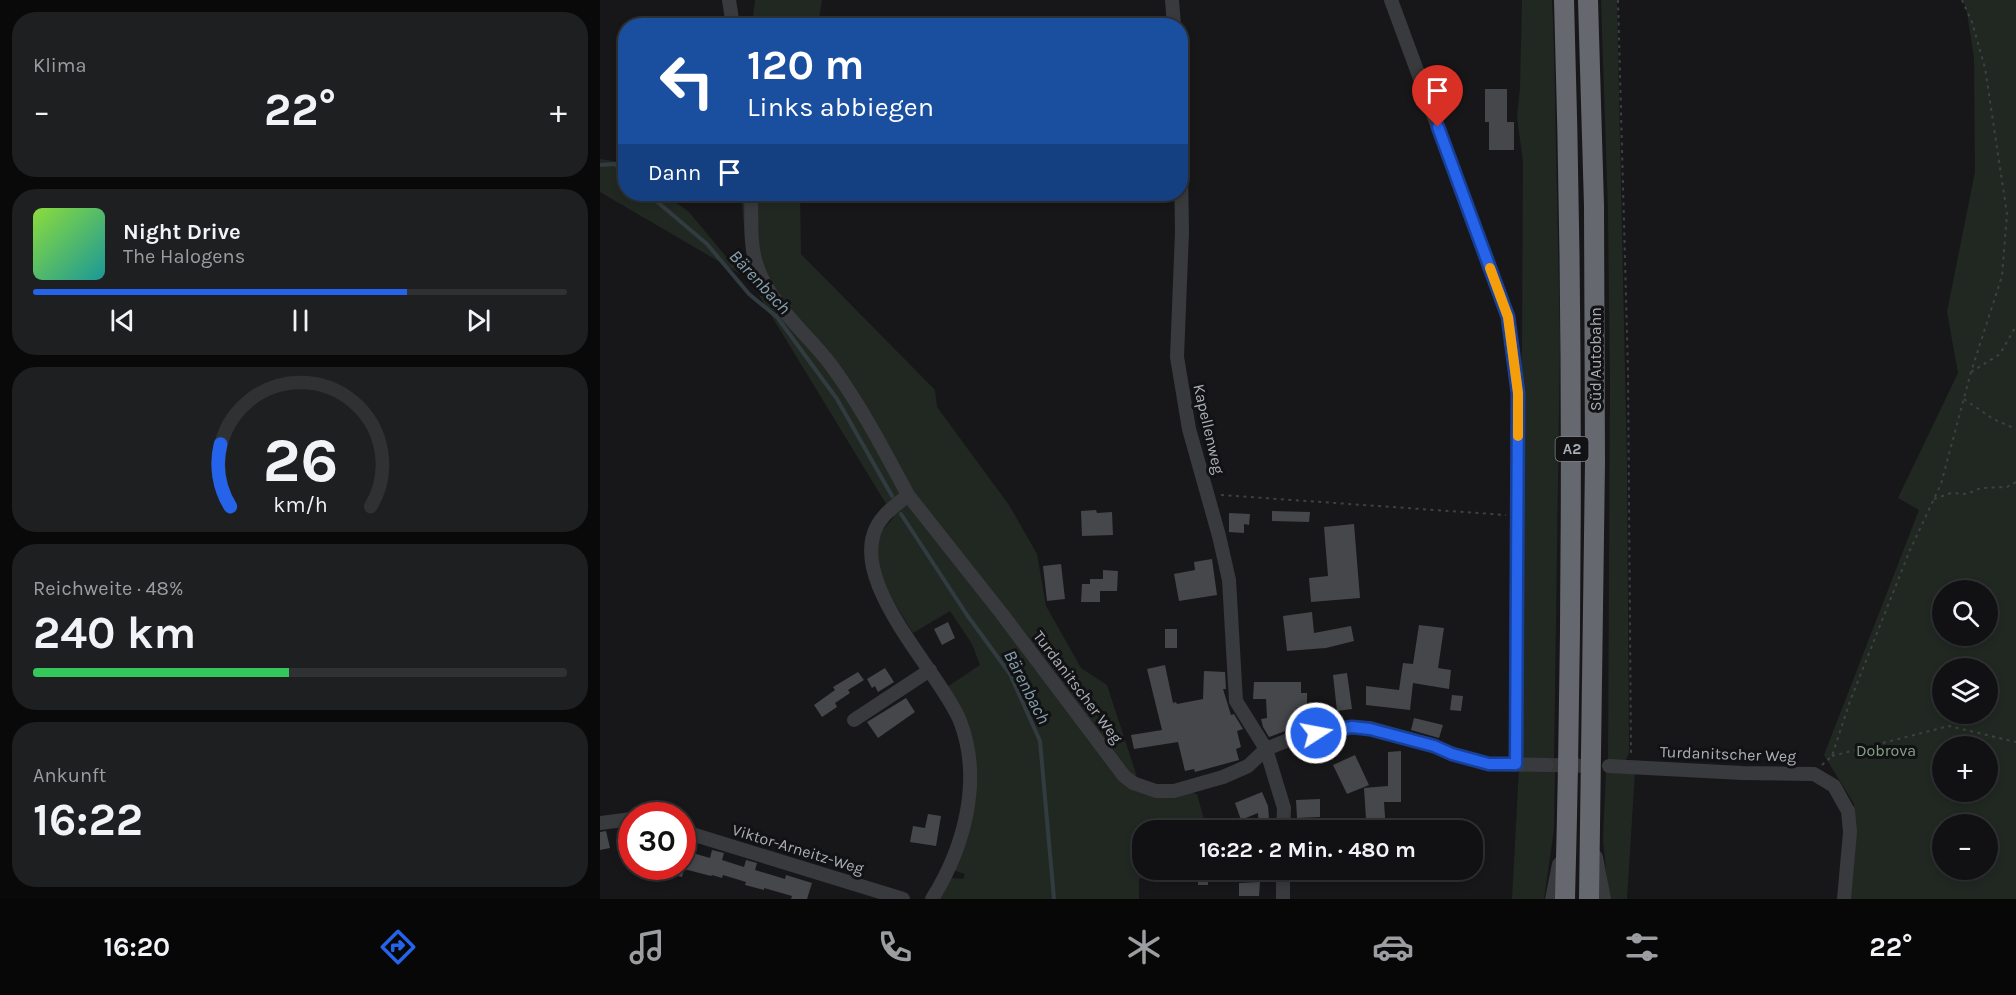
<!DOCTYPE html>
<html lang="de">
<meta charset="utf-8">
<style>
body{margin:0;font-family:Karla,sans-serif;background:#1e1f21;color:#f1f3f6;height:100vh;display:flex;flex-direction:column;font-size:22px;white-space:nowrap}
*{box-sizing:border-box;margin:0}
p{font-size:20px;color:#9c9da0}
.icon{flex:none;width:33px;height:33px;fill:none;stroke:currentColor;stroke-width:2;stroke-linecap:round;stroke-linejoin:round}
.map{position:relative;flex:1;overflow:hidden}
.details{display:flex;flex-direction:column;gap:12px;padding:12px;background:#09090a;width:600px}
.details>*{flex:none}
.banner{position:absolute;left:18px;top:18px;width:570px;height:183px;border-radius:24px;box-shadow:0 3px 9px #0003,0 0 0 2px #303133;background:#1a4fa0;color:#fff;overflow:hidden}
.tools{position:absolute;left:1332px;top:580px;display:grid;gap:12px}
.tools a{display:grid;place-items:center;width:66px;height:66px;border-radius:50%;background:#111113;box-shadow:0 3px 9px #0003,0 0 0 2px #303133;font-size:30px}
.speed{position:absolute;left:18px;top:802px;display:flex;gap:12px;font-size:30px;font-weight:700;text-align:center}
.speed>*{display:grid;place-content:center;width:78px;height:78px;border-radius:50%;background:#111113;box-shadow:0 3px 9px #0003,0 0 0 2px #303133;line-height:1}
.speed .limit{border:9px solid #d22;background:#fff;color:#111}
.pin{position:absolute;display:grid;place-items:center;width:51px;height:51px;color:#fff;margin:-62px -26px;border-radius:50% 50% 50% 0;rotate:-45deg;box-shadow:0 0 6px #0007}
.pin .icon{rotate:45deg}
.me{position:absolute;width:66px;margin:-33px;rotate:79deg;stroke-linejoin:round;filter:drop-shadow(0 0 4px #0008)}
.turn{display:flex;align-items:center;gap:21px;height:126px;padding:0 30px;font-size:27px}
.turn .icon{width:78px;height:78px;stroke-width:2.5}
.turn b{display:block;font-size:42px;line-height:51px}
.then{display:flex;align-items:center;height:57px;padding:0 30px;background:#0003;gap:12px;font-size:22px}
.big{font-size:45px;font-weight:700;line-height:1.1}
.details .card{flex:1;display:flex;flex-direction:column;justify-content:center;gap:9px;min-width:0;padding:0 21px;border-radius:24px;background:#1e1f21}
.details .dial{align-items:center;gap:0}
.dial svg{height:156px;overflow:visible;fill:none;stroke:#303133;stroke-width:7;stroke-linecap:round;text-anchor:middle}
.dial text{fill:#f1f3f6;stroke:none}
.song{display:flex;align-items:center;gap:18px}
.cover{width:72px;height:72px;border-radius:9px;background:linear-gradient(135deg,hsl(90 70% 55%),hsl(180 70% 35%))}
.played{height:6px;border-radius:3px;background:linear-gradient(90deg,#2563eb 70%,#303133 70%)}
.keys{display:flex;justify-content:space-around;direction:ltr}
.heat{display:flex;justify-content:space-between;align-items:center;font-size:33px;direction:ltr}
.charge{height:9px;border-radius:4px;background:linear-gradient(90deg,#34c759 48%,#303133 0)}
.trip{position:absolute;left:532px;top:820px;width:351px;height:60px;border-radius:24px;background:#111113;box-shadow:0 3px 9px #0003,0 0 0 2px #303133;font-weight:700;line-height:60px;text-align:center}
.tab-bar{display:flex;height:96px;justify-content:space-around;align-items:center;background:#070708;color:#9c9da0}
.tab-bar .icon{width:42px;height:42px}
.tab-bar .selected{color:#2563eb}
.tab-bar b{font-size:27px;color:#f1f3f6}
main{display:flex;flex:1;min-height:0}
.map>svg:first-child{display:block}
</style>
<main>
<section class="details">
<div class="card"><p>Klima</p>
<div class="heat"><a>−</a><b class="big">22°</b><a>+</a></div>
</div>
<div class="card">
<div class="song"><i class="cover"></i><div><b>Night Drive</b><p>The Halogens</p></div></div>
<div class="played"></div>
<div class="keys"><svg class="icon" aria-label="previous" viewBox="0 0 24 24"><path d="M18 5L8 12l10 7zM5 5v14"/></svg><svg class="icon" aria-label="pause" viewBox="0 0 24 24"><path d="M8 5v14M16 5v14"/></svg><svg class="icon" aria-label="next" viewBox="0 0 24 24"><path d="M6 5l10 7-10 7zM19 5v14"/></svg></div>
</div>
<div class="card dial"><svg viewBox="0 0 100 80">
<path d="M14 69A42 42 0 1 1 86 69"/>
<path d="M14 69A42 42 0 0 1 9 37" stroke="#2563eb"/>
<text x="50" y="56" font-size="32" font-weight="700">26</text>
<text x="50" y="72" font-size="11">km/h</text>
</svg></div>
<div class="card"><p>Reichweite · 48%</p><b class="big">240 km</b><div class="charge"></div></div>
<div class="card"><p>Ankunft</p><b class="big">16:22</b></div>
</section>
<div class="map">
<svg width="1416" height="899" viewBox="0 0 1416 899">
<rect width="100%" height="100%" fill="#171719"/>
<path fill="#212822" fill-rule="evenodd" d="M155,0H222L218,25H152Z
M922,0H952L954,48L960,339L954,763L922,762L920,387L922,347L923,162L917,117L920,88Z
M1001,0H1017L1027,463L1029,753L1025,761L1008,764L1010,385L1008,210Z
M1363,0H1416V899H1250L1254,804L1224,755L1319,510L1298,498L1358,373L1347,312L1375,172L1374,58L1367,13ZM1342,591H1388V636H1342ZM1342,669H1388V714H1342ZM1342,747H1388V792H1342ZM1342,825H1388V870H1342Z
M0,159L19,162L25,166L26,194H63L88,211L129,260L147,259L141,194H200L201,254L335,390L337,407L409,505L437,554L446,606L481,668L507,685L538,780L597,794L607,831H543V870H554L539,879V899H338L351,878L363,879L365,874L353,870L374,779L347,687L380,665L372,644L350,611L313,633C297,605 265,566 282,532C285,527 290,522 294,517L149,279L0,192Z
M955,768L954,829L944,899H912L919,769Z
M1006,770L1035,771L1027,899H1009L1003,840Z"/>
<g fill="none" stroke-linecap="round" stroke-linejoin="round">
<path stroke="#313b40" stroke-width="4" d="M0,165L15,164L26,174
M48,194L107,244L149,294L177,317L237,399L292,496
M301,514L367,615L410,674L440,741L454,899"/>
</g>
<path fill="#46474b" d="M885,89H907V122H914V150H889V122H885Z
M496,510L497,513L512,512L513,535L482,536L481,511Z
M672,511L710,512L709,522L672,521Z
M629,513L650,514L649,525L644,524V533L629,532Z
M754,524L760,598L711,602L709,578L728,576L724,527Z
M612,559L617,595L579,601L574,574L595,570L594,562Z
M461,564L465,599L447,601L443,566Z
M503,570L518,571L517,591H500V602H481L482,584H490V579H503Z
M712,612L714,633L751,626L754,641L726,648L687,651L683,616Z
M348,622L355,638L342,645L334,629Z
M819,625L844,628L838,668L851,670L849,689L813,683L810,710L766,705V686L799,690L803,663L813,664Z
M565,629H577V648H565Z
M565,665L573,703L576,702L577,704L603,699L604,671L625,672L626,689H623L631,715L634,714L643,729L637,731L641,747L636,749L639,760L595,772L594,769L585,771L578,742L534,749L531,735L562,730L547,669Z
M285,668L294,682L278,692L275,686L272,688L267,679Z
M258,672L264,680L248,690L250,693L235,703L237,707L222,717L214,705L235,690L233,687Z
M747,673L752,709L737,711L733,675Z
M654,682H701V693H707V711L725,708L726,718L695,722L692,723L693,728L669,737L663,727L661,719L667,718L666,699H653Z
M852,695L863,696L861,711L850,710Z
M306,698L315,712L278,738L267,722Z
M814,718L843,725L839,738L811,730Z
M801,751V802H784L786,831H748L747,820L766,819L764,788L788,786V752Z
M755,755L769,785L747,794L733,765Z
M662,792L668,806L670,831H659L658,813L641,820L635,803Z
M720,799V817L697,818L696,800Z
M328,814L341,816L336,846L310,842L313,826L325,828Z
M6,831L10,848L0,850V832Z
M82,850L110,858L112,850L124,853L122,860L144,867L146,860L157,863L155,870L185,879L186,875L212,883L207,899H191L192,896L164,888V890L145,885L146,882L123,875L122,878L112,875L111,876L84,869L82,877L56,870L57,867H82Z
M598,871H608V885H598Z
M660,882L659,896H639V883Z"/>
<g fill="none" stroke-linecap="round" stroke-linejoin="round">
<path stroke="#353639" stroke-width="14" stroke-dasharray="14 7" stroke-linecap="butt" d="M947,765L998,766"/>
<path stroke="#3e4144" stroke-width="2" stroke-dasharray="3 4.5" stroke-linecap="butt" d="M1018,0L1028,371L1031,755
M1371,372L1400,354L1416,326
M1364,399L1393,419L1416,429
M621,495L906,515
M1334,499L1351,493L1367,494L1381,488L1407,487L1416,482
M1232,756L1349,726L1416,742
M1222,765L1232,756L1250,701L1310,550L1341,484L1371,372L1402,276L1407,214L1385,68L1372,22L1362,0"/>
<path stroke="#383a3d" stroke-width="14" d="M129,0L133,26
M572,0L574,26
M791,0L908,317L918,393L916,764
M580,105L582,232L577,357L589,429L619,536L629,580L636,701L666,749L684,808L683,831
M151,194C152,217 149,244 157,266C170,305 207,333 231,365C261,406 284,450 308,495C300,502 291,508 284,516C235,571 339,669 360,721C383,780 364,848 332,899
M308,495L402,614L524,776L533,783L556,791H574L623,777L648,766L666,749L696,737L752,727L770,728L834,746L852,754L889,764L947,765
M254,720L330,670
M1009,766L1142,773L1214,774L1234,786L1248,811L1250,832L1244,899
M0,823L32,819
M82,831L303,899
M996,857L1004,899
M683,899V870
M952,899L959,864"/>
<path stroke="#65686e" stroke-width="20" d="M964,0C973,300 973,599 965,899
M988,0L994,206L995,463L989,899"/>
</g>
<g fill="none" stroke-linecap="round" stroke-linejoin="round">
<defs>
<path id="route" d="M716,733L752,727L770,729L834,746L852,754L889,764H916L918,393L908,317L838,127"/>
</defs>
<use href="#route" stroke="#184099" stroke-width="15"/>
<use href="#route" stroke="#2563eb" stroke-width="10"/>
<path stroke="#f59e0b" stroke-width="10" d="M890,268L908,317L918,393V436"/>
</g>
<g text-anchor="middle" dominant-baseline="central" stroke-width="6" stroke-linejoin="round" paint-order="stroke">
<rect fill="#121214" stroke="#7d8186" stroke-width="1.5" x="955.5" y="437" width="33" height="24" rx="4.5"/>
<g font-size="15" font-weight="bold" fill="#abb0b7">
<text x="972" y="449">A2</text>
</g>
<g font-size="16" fill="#abb0b7" stroke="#121214">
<text transform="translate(995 359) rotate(-90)">Süd Autobahn</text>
<text transform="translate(609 429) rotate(77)">Kapellenweg</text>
<text transform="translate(478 687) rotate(53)">Turdanitscher Weg</text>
<text transform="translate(1128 754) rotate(2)">Turdanitscher Weg</text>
<text transform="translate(198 849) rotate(17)">Viktor-Arneitz-Weg</text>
</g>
<g font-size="16" fill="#85a084" stroke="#121214">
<text x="1286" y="750">Dobrova</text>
</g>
<g font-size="18" font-style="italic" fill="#85a0ae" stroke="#121214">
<text transform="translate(160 282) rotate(47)">Bärenbach</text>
<text transform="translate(427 687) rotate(63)">Bärenbach</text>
</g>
</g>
</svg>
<div class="tools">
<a><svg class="icon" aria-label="search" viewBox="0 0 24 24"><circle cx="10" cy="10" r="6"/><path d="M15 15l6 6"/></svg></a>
<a><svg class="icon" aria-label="layers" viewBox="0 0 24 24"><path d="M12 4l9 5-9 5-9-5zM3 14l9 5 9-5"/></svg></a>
<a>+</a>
<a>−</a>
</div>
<div class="speed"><div class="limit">30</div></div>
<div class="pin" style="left:838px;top:127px;background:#d93025"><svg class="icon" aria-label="arrive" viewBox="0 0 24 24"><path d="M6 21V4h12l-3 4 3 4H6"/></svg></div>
<svg class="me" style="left:716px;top:733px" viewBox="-20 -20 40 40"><circle r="17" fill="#2563eb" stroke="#fff" stroke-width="3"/><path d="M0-11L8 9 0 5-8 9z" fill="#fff"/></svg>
<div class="trip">16:22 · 2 Min. · 480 m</div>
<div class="banner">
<div class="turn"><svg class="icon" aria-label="left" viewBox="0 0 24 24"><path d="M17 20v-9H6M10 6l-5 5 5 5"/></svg><div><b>120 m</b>Links abbiegen</div></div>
<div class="then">Dann<svg class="icon" aria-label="arrive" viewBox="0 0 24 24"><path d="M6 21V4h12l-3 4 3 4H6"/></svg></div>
</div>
</div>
</main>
<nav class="tab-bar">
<b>16:20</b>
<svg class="icon selected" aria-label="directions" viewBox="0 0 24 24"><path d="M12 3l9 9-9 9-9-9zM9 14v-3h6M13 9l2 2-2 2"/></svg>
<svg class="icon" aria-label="music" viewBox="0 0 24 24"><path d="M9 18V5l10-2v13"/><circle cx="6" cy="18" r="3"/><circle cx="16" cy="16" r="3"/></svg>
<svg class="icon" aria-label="phone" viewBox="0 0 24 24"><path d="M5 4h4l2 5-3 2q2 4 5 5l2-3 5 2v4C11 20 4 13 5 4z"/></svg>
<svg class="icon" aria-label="climate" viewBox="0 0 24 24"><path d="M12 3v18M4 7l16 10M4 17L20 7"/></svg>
<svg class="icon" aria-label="car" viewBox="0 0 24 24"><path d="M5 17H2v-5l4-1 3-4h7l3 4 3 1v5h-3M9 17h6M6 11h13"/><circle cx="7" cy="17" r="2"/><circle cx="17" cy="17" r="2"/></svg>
<svg class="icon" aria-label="filters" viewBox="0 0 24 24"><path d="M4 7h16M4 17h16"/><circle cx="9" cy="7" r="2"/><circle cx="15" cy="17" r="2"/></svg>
<b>22°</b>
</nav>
